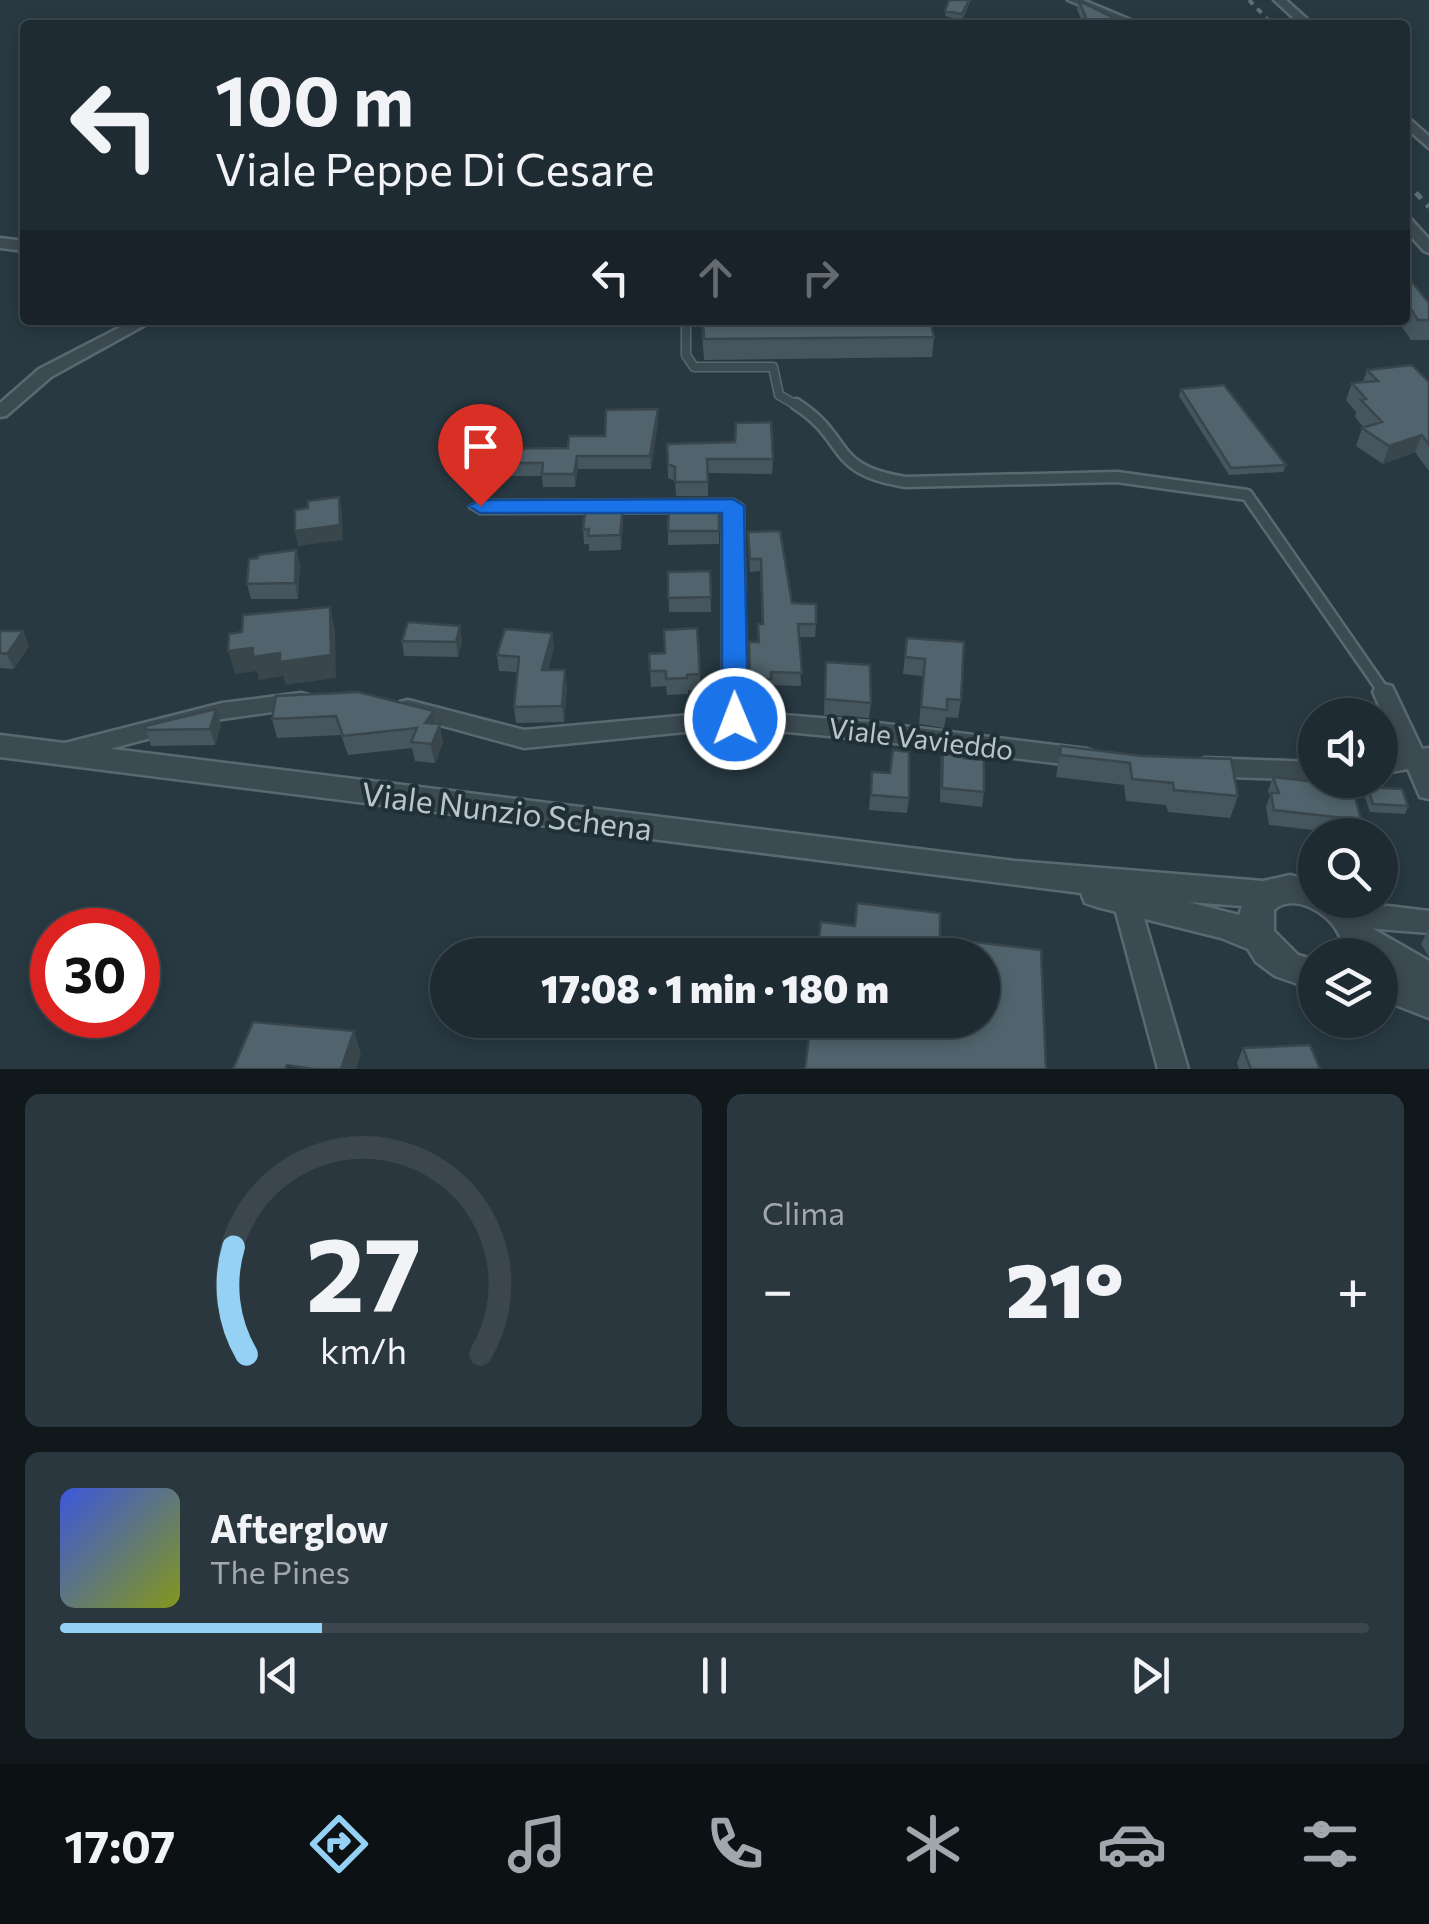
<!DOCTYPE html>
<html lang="it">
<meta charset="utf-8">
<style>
body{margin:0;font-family:Commissioner,sans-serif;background:#2b373e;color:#f1f3f6;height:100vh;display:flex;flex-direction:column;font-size:38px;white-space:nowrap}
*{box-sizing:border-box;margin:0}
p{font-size:32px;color:#a1a7ac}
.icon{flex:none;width:55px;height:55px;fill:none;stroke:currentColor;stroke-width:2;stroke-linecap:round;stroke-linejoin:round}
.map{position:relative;height:1069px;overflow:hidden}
.sheet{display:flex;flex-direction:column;gap:25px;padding:25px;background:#10181c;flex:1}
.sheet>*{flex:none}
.banner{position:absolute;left:20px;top:20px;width:1390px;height:305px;border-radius:10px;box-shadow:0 5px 15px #0003,0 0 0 2px #3c474d;background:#1e2b32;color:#f1f3f6;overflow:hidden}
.buttons{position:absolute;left:1298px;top:698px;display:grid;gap:20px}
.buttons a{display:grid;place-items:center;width:100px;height:100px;border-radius:50%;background:#1e2b32;box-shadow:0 5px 15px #0003,0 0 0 2px #3c474d;font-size:50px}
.speed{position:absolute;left:30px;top:908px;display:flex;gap:20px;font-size:50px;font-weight:700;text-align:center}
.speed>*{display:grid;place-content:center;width:130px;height:130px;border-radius:50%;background:#1e2b32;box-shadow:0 5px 15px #0003,0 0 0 2px #3c474d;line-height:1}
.speed .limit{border:15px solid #d22;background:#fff;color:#111}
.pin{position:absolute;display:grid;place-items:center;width:85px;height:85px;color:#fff;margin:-102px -42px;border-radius:50% 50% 50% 0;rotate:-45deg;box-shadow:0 0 10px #0007}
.pin .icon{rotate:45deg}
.me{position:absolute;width:110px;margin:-55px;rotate:359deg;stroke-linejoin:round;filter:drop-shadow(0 0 8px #0008)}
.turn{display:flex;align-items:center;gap:35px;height:210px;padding:0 30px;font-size:45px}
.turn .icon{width:130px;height:130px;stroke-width:2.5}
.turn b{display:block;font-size:70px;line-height:85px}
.lanes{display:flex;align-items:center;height:95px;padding:0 30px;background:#0003;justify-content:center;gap:50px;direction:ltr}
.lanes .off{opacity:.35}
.big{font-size:75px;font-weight:800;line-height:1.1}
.sheet .card{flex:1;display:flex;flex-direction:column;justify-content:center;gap:15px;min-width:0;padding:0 35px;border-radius:15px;background:#2b373e}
.sheet .dial{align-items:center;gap:0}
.dial svg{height:260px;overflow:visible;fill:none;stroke:#3c474d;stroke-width:7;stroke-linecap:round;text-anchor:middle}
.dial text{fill:#f1f3f6;stroke:none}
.song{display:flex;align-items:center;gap:30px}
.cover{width:120px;height:120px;border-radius:15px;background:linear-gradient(135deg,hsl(230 70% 55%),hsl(70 70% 35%))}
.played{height:10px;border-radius:5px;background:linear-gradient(90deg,#95d1f5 20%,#3c474d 20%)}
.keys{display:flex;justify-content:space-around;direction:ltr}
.heat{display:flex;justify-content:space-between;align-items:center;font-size:55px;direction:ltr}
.sheet .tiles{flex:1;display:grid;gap:25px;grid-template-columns:1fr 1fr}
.card:last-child{grid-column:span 2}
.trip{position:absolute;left:430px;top:938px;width:570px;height:100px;border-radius:50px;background:#1e2b32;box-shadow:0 5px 15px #0003,0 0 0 2px #3c474d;font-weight:800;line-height:100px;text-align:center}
.menu{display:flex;height:160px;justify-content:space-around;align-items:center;background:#0c1114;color:#a1a7ac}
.menu .icon{width:70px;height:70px}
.menu .on{color:#95d1f5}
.menu b{font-size:45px;color:#f1f3f6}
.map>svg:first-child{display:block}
</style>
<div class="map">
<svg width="1429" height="1069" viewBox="0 0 1429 1069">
<rect width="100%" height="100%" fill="#283942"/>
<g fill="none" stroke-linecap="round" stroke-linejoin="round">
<defs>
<path id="service-far1" d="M686,320V355L694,367H773L779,395L800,407"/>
<path id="service" d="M796,404C851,439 827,470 906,482L1117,477L1247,495L1384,692"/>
<path id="minor" d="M1068,0H1083L1143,25H1127Z
M1274,0H1286L1314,25H1301Z
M1405,115L1429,136V148L1405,127Z
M1405,217L1410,218L1429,239V253L1424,251L1405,230Z
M0,238L25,241V251L0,248Z
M134,320H154L51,377L6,416L0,417V403L39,369Z
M733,500L743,506L746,712L870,722L1087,749L1095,752L1099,758L1095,764L1087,767L870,740L735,727L524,748L400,714L397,708L400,702L408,700L524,730L723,712V512L480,513L470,507L480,501Z
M1384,684L1392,686L1422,749L1429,748V799L1420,797L1408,769L1380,774V756L1400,753L1373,692L1376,686Z
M301,693L309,695L312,701L309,707L222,719L61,762L53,759L49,753L53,747L61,744L222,703Z
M1205,758L1315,762V780L1205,776L1197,773L1193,767L1197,761Z
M1126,890L1135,893L1139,901L1188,1069H1158L1113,901L1117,893Z
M1388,906L1429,911V933L1340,926L1336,918L1340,910Z"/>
<path id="tertiary" d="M0,735L1015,861L1263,881L1290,875L1315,882V900H1350L1370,927L1429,961V1018L1380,999V969L1389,972L1380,967V955H1344C1342,947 1342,938 1337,931C1326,911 1293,893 1274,910V931L1298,955L1315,960V990L1275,976L1256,962L1248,949L1221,938L1097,907L1085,903L1081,893L0,757ZM1188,902L1242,906L1239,915Z"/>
</defs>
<use href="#service-far1" stroke="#5a686f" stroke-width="11"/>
<use href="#service" stroke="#5a686f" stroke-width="15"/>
<use href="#minor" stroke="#5a686f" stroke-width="5"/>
<use href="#tertiary" stroke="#5a686f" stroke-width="5"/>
<use href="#service-far1" stroke="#3c4a52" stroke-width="8"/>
<use href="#service" stroke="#3c4a52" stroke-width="10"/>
<use href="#minor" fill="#3c4a52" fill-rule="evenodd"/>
<use href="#tertiary" fill="#3c4a52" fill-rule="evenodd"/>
<path stroke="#5f6f79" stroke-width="4" stroke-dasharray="6 6" stroke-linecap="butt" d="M1249,0L1273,25"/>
<path stroke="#5f6f79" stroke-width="5" stroke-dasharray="8 8" stroke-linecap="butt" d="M1405,181L1429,207"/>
</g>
<path fill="#46565e" d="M949,0H971L962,20L945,16Z
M1079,1L1128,25H1084L1077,10Z
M1405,274L1429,303V340H1411L1402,327H1390L1386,320H1405Z
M701,320H930L934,337L932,357L704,360Z
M1165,320H1188L1187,326H1168Z
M1367,370L1429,382V471L1415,452L1383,464L1356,446L1362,428H1364L1355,417L1356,412L1346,400L1352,383L1363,382Z
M1181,389L1286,465L1283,472L1229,475L1179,396Z
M658,409V422L651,469H578L575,487H543L542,476H454L453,463L492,439L493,449L568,448L605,436Z
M667,444L773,459L772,474L708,473V496H676L675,481L668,478Z
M719,505V544L668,545V531Z
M623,520L621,550L589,551V544H584L583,529Z
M748,532L792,603L816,624L815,637H799L801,686L771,685V692H766V707H750L749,642H758V624H762L760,571L750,572Z
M296,550L300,565L298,599H251L247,584Z
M710,571L711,612H669L668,572Z
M0,631H23L29,646L14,669L0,668Z
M552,633L554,648L548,670L567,686L564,722L516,723L514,707L518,672L499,671L497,655Z
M907,638L961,700L958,718L946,717L944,728L919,724L923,676L903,674Z
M402,641H462L458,657L404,656Z
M649,654L700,674V690H688V694L667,695L666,686L651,687Z
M826,662L871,703L869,718L824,715Z
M434,711L443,743L435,763L415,761L412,748L348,755L341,735L277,738L272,719Z
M221,725L215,745L151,746L146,730Z
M943,738L964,758L984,792L982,807L940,802L941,753Z
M1061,746L1142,756L1238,796L1230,818L1168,812L1166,805L1126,801L1124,785L1056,777Z
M872,772L909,798L907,813L869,810Z
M1273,777L1361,820L1355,835L1269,825L1266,807L1270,796L1268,791Z
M1367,787L1408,806L1405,814L1370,812L1364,795Z
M1429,928V957L1421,944Z
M1243,1048L1320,1069H1239L1237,1063Z"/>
<path fill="#39464c" d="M658,409V422L651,469L650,456Z
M1422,435L1415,452L1383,464L1389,446Z
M577,456L578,469L575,487L574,474Z
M339,497L342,512L343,540L298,546L295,531Z
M623,506V520L621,550L620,535Z
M296,550L300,565L298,599L295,583Z
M330,607L335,630L336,678L286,685L283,676L259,680L257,671L235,674L228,651Z
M460,626L462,641L458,657L456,642Z
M23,631L29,646L14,669L7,654Z
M552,633L554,648L543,686L542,670Z
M565,670L567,686L564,722L562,706Z
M216,709L221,725L215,745L210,729Z
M434,711L437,730L440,724L443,743L435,763L425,723Z
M354,1031L361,1054L356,1069H341Z"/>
<path fill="#51646d" stroke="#39464c" stroke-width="2.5" d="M949,0H969L962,14L945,11Z
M1079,1L1128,25H1089Z
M1230,22H1251L1254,25H1232Z
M1405,274L1429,303V320H1418L1409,306H1405Z
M703,320H930L934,337L704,339Z
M1412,365L1429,382V445L1422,435L1389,446L1362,428L1382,422L1361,400L1366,399L1352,383L1378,381L1367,370Z
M1224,385L1286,465L1231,468L1181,389Z
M658,409L650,456H577L574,474H542L543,463H453L457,440L492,439L489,449L568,448L569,436H605L606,410Z
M771,422L773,459H707L708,482H675V467L668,464L667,444L735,442L736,423Z
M339,497L340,525L295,531V510L308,508V501Z
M669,502L719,505V531H668Z
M586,506H623L620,535L588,536L589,529H583Z
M780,531L792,603L816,604V624H798L802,673L771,672V679H765L766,695H750L749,642H759L758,624H763L761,559H750L748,532Z
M296,550L295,583L247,584L249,559L258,558V555Z
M710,571L711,597L668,598V572Z
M330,607L331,655L280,662V653L253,657V648L228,651L229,634L242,632L243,615Z
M408,622L460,626L456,642L402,641Z
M697,628L700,674L687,675V678L666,679V671H650L649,654L665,653L664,630Z
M505,629L552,633L542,670H565L562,706L514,707L519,657L497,655Z
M0,631H23L7,654L0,653Z
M907,638L964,642L961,700L947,699V710L921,707L925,659L905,657Z
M826,662L870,665L871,703L825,699Z
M358,692L434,711L425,723L440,724L432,744L411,742L417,728L343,736L336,716L272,719L276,696Z
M216,709L210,729L146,730L145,726Z
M943,738L964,741V758L984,760V792L942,788Z
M1061,746L1142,756L1231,759L1238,796L1174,790L1173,783L1132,779L1130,763L1060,755Z
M893,750L909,752V798L871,795L872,772L890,773Z
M1273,777L1336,784L1337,791L1354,793L1361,820L1274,810L1271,793H1279Z
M1367,787L1402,789L1408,806L1373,804Z
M857,903L940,913V938L1041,950L1046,1069H805L811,1020H982V955H817L821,922L855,926Z
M253,1022L354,1031L341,1069H313L287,1065L285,1069H233Z
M1310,1045L1320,1069H1251L1243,1048Z"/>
<path fill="#1a73e8" stroke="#114b97" stroke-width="2.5" d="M733,499L744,506L748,719L744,726H726L722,719V513H480L469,506L480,500Z"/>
<g text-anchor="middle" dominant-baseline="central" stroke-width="8" stroke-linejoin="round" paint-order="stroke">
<g font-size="28" fill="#b9c5cc" stroke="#213037">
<text transform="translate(921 738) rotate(7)">Viale Vavieddo</text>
</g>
<g font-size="32" fill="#b9c5cc" stroke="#213037">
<text transform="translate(507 810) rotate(7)">Viale Nunzio Schena</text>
</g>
</g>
</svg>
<div class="buttons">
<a><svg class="icon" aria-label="sound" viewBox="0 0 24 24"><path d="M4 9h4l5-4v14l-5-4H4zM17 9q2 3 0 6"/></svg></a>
<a><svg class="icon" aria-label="search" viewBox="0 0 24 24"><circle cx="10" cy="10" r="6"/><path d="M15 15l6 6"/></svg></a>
<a><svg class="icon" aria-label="layers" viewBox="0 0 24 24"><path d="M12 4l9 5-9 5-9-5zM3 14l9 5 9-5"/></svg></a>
</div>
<div class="speed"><div class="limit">30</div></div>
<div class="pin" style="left:480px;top:506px;background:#d93025"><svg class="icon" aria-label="arrive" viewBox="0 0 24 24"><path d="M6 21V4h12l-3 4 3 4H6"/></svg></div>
<svg class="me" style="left:735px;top:719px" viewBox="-20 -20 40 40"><circle r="17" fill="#1a73e8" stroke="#fff" stroke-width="3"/><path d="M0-11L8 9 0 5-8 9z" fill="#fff"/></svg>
<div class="trip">17:08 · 1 min · 180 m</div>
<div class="banner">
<div class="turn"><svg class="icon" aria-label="left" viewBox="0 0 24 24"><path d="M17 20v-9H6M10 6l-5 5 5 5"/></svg><div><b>100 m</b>Viale Peppe Di Cesare</div></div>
<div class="lanes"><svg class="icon" aria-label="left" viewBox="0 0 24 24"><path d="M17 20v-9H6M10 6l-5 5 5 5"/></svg><svg class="icon off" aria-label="ahead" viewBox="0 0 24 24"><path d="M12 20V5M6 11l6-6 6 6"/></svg><svg class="icon off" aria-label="right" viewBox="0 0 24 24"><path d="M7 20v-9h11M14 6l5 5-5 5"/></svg></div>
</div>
</div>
<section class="sheet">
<div class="tiles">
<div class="card dial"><svg viewBox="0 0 100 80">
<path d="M14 69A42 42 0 1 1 86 69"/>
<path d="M14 69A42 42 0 0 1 10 36" stroke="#95d1f5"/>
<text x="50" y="56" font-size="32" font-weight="700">27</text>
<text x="50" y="72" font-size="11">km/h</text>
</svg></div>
<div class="card"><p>Clima</p>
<div class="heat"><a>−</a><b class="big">21°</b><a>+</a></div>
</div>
<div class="card">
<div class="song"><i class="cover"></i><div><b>Afterglow</b><p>The Pines</p></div></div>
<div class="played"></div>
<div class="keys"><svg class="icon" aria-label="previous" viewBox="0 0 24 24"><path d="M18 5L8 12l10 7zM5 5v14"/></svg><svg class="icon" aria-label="pause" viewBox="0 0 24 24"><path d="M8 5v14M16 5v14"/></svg><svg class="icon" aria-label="next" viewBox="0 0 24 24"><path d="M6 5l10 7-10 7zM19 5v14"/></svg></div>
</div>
</div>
</section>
<nav class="menu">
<b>17:07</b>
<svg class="icon on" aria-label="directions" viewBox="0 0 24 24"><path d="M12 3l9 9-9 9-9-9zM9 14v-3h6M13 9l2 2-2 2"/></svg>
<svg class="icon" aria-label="music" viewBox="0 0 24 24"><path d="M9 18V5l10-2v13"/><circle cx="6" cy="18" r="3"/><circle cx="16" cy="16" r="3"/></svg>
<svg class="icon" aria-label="phone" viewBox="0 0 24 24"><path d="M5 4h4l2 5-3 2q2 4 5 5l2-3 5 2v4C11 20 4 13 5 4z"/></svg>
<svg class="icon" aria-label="climate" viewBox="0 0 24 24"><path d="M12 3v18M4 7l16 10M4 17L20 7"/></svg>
<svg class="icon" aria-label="car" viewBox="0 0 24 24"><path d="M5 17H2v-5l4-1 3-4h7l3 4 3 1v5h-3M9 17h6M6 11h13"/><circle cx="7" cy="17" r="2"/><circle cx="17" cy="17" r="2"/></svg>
<svg class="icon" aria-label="filters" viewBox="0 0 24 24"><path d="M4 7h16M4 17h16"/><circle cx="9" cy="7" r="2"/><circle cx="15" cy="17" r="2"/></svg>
</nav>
